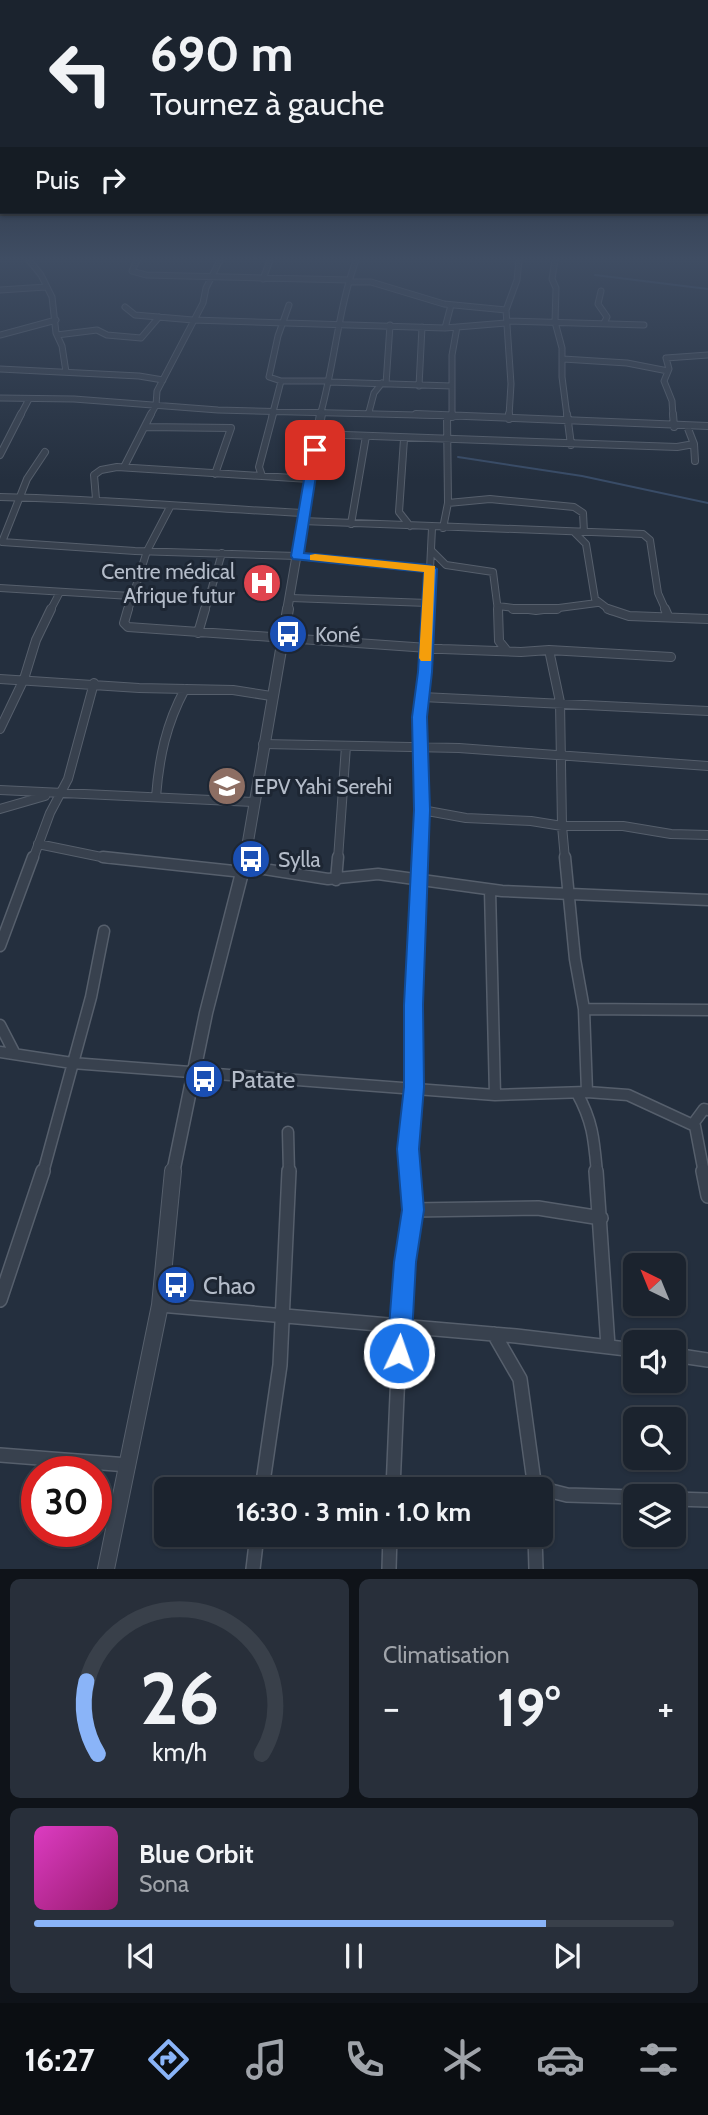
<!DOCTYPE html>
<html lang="fr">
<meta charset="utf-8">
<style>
body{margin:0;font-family:Cabin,sans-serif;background:#282f3a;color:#f1f3f6;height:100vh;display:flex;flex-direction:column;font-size:26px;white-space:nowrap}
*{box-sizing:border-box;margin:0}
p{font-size:23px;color:#a0a4aa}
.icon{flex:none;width:38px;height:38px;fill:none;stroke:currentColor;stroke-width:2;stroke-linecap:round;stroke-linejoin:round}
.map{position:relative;height:1569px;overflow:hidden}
.sheet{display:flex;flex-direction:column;gap:10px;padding:10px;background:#0f1319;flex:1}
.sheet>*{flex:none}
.hud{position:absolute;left:0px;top:0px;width:709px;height:214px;box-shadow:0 2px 5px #0004,0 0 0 2px #39404a;background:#1b232e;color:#f1f3f6;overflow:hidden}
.needle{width:46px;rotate:317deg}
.fabs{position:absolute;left:623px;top:1253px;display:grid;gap:14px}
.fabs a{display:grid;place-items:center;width:63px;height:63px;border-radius:10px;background:#1b232e;box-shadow:0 2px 5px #0004,0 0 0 2px #39404a;font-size:35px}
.speed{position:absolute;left:21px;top:1456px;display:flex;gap:14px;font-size:35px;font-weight:700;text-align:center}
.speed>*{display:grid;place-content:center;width:91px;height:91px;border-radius:50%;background:#1b232e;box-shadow:0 2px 5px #0004,0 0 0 2px #39404a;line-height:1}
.speed .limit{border:10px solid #d22;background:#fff;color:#111}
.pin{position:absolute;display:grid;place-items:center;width:60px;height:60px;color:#fff;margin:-30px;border-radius:14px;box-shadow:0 4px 10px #0006}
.me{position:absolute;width:77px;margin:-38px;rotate:3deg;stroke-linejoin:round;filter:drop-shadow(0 0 5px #0008)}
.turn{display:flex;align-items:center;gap:24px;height:147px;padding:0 35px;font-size:32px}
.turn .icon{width:91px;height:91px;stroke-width:2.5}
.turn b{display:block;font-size:49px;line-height:60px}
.then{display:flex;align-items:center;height:66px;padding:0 35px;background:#0003;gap:14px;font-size:26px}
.big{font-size:52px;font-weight:700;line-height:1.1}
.sheet .tile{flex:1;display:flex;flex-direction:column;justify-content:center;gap:10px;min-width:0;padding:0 24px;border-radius:10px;background:#282f3a}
.sheet .dial{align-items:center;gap:0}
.dial svg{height:182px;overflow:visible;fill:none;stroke:#39404a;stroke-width:7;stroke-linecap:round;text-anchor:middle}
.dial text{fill:#f1f3f6;stroke:none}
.song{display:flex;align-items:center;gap:21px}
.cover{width:84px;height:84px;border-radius:10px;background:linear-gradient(135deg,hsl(310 70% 55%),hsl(320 70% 35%))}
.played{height:7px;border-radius:4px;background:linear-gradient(90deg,#8ab4f8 80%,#39404a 80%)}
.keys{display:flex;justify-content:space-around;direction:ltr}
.heat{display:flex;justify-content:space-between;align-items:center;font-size:38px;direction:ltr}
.sheet .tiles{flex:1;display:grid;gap:10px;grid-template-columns:1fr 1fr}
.tile:last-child{grid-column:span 2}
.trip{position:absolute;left:154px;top:1477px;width:399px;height:70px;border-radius:10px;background:#1b232e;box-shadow:0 2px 5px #0004,0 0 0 2px #39404a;font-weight:700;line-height:70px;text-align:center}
.dock{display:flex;height:112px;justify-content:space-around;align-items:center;background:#0b0e12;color:#a0a4aa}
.dock .icon{width:49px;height:49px}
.dock .current{color:#8ab4f8}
.dock b{font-size:32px;color:#f1f3f6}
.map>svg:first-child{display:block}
</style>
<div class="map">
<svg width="708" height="1569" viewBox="0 0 708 1569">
<rect width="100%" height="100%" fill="#242f3e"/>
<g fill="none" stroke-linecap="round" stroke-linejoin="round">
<path stroke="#394c67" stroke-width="2" d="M595,275L708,289
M458,457L582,476L708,503"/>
<defs>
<path id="minor-far4" d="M29,260L41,275L52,297L56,333L62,346L66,372
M137,260L132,271L146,275L350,280
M555,260L552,279L556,288L555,322L562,348V377L567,416
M263,279L270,260
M349,282H371L444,304L506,310
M0,290L46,287
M601,291L598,304L607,317L604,323
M289,305L278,336L269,377L281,381H329
M125,307L135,315L193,320L445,328L506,323
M507,321L644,325
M445,328L451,305
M0,335L56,320
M57,335L97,330L107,335L141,338L159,317
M563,359L627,363L668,371
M0,369L139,376L163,380
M329,382L452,386
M386,384L390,325
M419,386L422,327
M0,398L74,399L218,410L458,416
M321,412C335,361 338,310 356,260
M369,412L374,393L382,383
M20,416L29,399
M150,416L156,405L157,391L203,303L206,288L220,260
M272,416L281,381
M452,416V355L457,327
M509,416L511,384L506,310L517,280L519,260
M673,416L672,401L664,381L669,369L666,358L708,355"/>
<path id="minor-far3" d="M416,414L708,426
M452,414V417
M567,414L571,445
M673,414L674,427
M509,419V414
M687,426L694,444L695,461
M145,427L231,428L215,474
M318,434L677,447L694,444
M404,439L399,512L410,526
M45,452L27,479L2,542L135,551L297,556L430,569
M0,455L21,414
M124,467L151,414
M262,476L259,467L273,414
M0,497C101,499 202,508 303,513
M96,499L94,475L101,470L117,467L309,479
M448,503L490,499L574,507L583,513L584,532
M302,521L643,534L650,540L658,593L666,611
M351,524L366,436
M443,528L448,503L447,417
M574,532L586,544L595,599L611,611
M432,551L446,565L493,572L498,611
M0,588L131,596
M291,598L428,603
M498,606L536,611L597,603
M50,611L60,592
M128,611L147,551L170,507
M205,611L222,553
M428,611L432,528"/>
<path id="minor-far2" d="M128,609L124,623L128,627L442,649L521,652L549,650L560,702L562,826L565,859
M498,609L499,641L507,651
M513,609H557
M608,609L629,616L708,619
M665,609L668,616
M198,633L205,609
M549,650L671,657
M0,679L139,688L233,690L271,696
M422,697L708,711
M0,729L24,679L36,640L51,609
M263,744L459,748L708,766
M0,790L253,802
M156,797C159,758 166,724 185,689
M0,809L45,796
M422,810L466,818L531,821L562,826H623L671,834L708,835
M38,844L111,859
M33,859L50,813L68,779L94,683
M338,859L346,746
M420,859L422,810L419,717L425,672L428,609"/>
<path id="minor-far1" d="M103,857L243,872
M565,857L575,959L584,1009L587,1092
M244,866L328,879L378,874L502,891L708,900
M336,880L338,857
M490,890L495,1095
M0,946L33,857
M584,1009L708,1010
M0,1025L15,1054
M0,1052L72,1063L495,1095L587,1092L628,1095L695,1126L704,1173
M577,1093C593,1122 594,1140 597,1173
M693,1124L704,1109L708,1110
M288,1132L289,1173
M43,1173L91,997L104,931
M410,1173L408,1149L414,1087L413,1032L420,857"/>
<path id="minor" d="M596,1171L608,1346
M703,1171L708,1196
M413,1210L538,1208L601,1218
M0,1300L43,1171
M160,1305L516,1336L635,1350
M494,1334L520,1379L535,1489
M674,1355L708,1360
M0,1455L128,1465
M535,1487L567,1495L635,1497
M262,1489L280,1365L289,1171
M393,1489L400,1325L413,1210L410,1171
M674,1499L708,1500
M535,1535L536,1569
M253,1569L257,1535
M389,1569L390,1535"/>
<path id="tertiary-far4" d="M320,416L321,412"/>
<path id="tertiary-far3" d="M287,611L321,414"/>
<path id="tertiary-far2" d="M245,859L288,609"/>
<path id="tertiary-far1" d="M173,1173L206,1013L246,857"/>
<path id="tertiary" d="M106,1569L160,1305L173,1171"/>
</defs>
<use href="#minor-far4" stroke="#565f6c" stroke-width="7"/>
<use href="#minor-far3" stroke="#565f6c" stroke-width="8"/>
<use href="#minor-far2" stroke="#565f6c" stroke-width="10"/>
<use href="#minor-far1" stroke="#565f6c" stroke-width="13"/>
<use href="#minor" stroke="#565f6c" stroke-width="16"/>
<use href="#tertiary-far4" stroke="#565f6c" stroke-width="8"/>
<use href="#tertiary-far3" stroke="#565f6c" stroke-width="10"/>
<use href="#tertiary-far2" stroke="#565f6c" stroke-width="12"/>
<use href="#tertiary-far1" stroke="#565f6c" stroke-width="15"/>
<use href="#tertiary" stroke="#565f6c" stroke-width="18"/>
<use href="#minor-far4" stroke="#38414e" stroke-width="5"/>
<use href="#minor-far3" stroke="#38414e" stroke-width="6"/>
<use href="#minor-far2" stroke="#38414e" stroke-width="8"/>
<use href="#minor-far1" stroke="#38414e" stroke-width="10"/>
<use href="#minor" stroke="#38414e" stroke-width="13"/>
<use href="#tertiary-far4" stroke="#38414e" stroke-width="6"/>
<use href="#tertiary-far3" stroke="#38414e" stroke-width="8"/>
<use href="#tertiary-far2" stroke="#38414e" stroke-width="10"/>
<use href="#tertiary-far1" stroke="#38414e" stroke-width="12"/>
<use href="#tertiary" stroke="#38414e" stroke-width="16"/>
</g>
<linearGradient id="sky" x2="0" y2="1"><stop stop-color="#141a22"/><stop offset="0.54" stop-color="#3f4d63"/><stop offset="1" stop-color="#3f4d63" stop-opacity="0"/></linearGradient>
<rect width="708" height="480" fill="url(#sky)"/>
<path fill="#1a73e8" stroke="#114b97" stroke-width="2" d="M315,447L320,450L304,553L430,565L437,569L432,672L427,717L430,810L423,1005L424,1087L419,1149L424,1210L416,1262L411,1353L408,1361L399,1365L390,1361L387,1353L394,1262L402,1210L397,1149L404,1087V1005L414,810L412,717L418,672L424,572L293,559L291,556L309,450Z"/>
<path fill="#f59e0b" d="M315,554L435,566L431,661H421L419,658L424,572L310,560V555Z"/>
<defs>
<symbol id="hospital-disc" viewBox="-11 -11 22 22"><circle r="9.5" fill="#e0444e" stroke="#1d2633"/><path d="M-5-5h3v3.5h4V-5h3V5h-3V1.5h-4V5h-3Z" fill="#fff"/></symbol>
<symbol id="bus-disc" viewBox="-11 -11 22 22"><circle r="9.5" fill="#1a4fb4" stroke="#1d2633"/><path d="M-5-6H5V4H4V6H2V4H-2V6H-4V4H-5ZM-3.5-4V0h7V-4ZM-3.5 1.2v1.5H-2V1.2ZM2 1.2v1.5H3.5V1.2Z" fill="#fff"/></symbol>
<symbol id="school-disc" viewBox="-11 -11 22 22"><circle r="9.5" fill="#8d6e63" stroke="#1d2633"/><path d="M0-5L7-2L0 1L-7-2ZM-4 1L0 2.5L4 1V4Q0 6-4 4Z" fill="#fff"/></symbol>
</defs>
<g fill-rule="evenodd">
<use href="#hospital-disc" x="240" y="561" width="44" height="44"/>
<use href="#bus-disc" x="266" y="612" width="44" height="44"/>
<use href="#school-disc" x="205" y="764" width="44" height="44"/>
<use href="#bus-disc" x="229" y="837" width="44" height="44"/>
<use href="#bus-disc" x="182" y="1057" width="44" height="44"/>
<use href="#bus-disc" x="154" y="1263" width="44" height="44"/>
</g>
<g text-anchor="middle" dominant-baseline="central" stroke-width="6" stroke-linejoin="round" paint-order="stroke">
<g font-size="21" fill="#b4bcc9" stroke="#1d2633" text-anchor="start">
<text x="235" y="571" text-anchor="end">Centre médical<tspan x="235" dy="24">Afrique futur</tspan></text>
<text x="315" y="634">Koné</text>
<text x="254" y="786">EPV Yahi Serehi</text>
<text x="278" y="859">Sylla</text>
</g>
<g font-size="24" fill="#b4bcc9" stroke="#1d2633" text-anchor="start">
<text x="231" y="1079">Patate</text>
<text x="203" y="1285">Chao</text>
</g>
</g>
</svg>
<div class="fabs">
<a><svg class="needle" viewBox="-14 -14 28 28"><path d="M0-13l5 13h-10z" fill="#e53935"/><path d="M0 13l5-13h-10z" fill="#a0a4aa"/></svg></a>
<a><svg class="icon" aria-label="sound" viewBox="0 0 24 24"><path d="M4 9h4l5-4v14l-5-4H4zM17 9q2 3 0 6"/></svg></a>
<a><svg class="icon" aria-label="search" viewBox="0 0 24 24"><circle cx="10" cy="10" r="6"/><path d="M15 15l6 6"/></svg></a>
<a><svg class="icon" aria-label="layers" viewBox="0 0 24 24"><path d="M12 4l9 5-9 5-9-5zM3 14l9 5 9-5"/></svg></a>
</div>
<div class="speed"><div class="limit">30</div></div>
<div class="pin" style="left:315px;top:450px;background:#d93025"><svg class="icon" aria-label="arrive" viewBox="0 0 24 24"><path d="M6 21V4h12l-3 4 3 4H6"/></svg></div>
<svg class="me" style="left:399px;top:1353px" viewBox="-20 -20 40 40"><circle r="17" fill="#1a73e8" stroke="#fff" stroke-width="3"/><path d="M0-11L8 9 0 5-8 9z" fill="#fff"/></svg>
<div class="trip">16:30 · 3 min · 1.0 km</div>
<div class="hud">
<div class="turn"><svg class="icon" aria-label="left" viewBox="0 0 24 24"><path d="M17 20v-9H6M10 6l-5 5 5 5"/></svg><div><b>690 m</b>Tournez à gauche</div></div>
<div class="then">Puis<svg class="icon" aria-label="right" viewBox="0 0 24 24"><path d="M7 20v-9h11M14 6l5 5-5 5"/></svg></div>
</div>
</div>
<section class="sheet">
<div class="tiles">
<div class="tile dial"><svg viewBox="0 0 100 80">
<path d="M14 69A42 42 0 1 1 86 69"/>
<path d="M14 69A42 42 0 0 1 9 37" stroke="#8ab4f8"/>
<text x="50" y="56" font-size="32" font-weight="700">26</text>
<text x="50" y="72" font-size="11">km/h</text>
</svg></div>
<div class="tile"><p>Climatisation</p>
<div class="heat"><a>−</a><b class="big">19°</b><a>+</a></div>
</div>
<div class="tile">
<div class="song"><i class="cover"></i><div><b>Blue Orbit</b><p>Sona</p></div></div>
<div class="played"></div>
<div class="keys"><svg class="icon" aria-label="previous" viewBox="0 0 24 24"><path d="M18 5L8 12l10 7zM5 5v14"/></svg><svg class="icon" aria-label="pause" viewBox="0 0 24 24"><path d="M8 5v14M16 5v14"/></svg><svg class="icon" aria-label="next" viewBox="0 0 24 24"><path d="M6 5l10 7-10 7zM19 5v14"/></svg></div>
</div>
</div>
</section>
<nav class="dock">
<b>16:27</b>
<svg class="icon current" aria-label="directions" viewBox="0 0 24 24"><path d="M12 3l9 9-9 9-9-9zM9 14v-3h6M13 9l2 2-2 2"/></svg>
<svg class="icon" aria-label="music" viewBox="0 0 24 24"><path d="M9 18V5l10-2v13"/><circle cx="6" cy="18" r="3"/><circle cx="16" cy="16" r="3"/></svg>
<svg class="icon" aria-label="phone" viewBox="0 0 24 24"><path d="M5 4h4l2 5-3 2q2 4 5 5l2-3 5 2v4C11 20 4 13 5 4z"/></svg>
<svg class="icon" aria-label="climate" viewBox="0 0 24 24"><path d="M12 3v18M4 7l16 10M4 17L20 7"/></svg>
<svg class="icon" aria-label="car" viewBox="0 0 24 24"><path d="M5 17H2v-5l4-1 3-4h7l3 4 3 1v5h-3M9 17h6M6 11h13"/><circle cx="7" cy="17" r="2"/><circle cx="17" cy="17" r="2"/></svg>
<svg class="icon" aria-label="filters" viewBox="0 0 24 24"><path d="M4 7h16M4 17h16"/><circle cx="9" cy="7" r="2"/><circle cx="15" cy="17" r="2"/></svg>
</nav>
